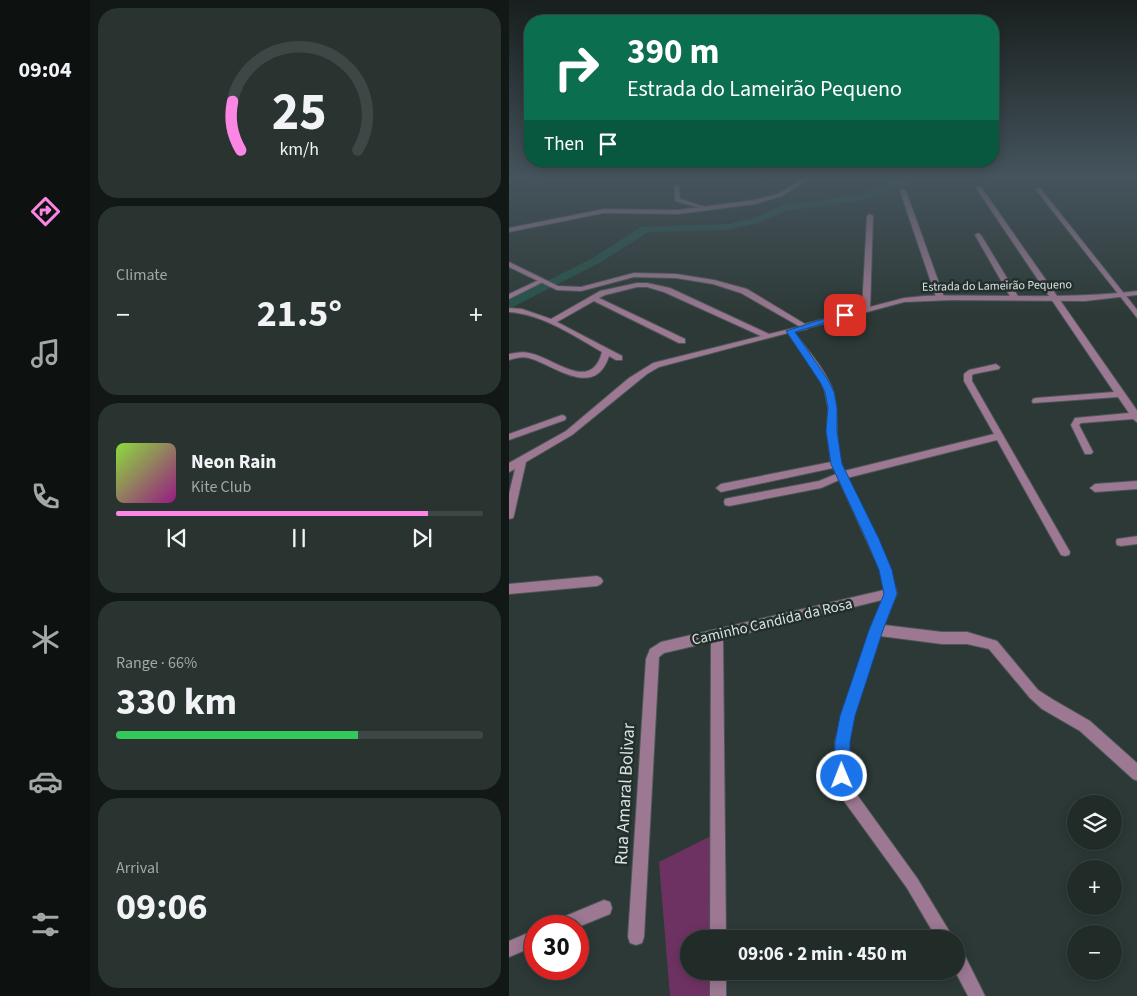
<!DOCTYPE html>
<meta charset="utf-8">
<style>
body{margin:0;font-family:"Source Sans 3",sans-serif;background:#293330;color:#f1f3f6;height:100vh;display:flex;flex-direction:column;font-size:19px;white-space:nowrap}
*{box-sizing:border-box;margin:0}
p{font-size:16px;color:#a2a7a8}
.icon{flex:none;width:28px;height:28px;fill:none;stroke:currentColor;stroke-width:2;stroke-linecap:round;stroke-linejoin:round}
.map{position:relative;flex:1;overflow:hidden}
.panel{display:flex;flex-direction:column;gap:8px;padding:8px;background:#121816;width:419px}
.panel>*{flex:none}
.banner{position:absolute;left:15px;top:15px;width:475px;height:152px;border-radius:20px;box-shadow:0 2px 12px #0003,0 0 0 1px #3e4745;background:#0b6e4f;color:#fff;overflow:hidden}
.fabs{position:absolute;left:558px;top:795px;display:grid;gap:10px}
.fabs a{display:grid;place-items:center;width:55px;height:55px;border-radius:50%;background:#212b28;box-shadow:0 2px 12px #0003,0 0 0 1px #3e4745;font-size:25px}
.speed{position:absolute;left:15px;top:915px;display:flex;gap:10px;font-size:25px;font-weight:700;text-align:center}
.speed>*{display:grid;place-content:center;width:65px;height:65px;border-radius:50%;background:#212b28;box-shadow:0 2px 12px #0003,0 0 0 1px #3e4745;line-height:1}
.speed .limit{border:8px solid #d22;background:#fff;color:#111}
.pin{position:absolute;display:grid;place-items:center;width:42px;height:42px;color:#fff;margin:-21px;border-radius:10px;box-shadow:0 2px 8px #0006}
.me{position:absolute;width:55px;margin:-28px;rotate:359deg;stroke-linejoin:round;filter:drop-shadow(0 0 4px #0008)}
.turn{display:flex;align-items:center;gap:18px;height:105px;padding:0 20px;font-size:22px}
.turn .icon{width:65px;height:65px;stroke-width:2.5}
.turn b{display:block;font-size:35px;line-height:42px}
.then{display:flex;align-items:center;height:48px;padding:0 20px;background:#0003;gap:10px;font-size:19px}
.big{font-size:38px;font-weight:700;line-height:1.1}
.panel .card{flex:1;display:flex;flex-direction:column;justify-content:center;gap:8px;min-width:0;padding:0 18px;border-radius:20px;background:#293330}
.panel .dial{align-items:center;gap:0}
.dial svg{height:130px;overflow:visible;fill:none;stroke:#3e4745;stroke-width:7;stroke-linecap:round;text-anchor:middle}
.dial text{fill:#f1f3f6;stroke:none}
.song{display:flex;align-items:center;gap:15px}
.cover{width:60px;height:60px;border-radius:8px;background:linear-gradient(135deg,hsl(90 70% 55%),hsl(310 70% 35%))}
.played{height:5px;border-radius:2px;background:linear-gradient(90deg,#fc86e4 85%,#3e4745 85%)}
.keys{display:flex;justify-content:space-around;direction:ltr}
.heat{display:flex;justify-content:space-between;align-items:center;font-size:28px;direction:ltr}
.charge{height:8px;border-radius:4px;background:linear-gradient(90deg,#34c759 66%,#3e4745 0)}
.trip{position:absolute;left:171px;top:930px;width:285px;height:50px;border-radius:25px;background:#212b28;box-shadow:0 2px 12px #0003,0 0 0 1px #3e4745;font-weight:700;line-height:50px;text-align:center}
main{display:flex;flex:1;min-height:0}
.dock{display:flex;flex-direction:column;width:90px;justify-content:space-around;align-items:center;background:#0d1110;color:#a2a7a8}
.dock .icon{width:35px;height:35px}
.dock .active{color:#fc86e4}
.dock b{font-size:22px;color:#f1f3f6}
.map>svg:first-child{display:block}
</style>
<main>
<nav class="dock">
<b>09:04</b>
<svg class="icon active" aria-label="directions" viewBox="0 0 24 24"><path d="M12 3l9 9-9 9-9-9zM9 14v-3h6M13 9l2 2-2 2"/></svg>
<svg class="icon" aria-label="music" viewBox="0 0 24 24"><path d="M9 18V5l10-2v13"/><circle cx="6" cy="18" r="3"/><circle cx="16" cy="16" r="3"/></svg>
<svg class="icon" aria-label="phone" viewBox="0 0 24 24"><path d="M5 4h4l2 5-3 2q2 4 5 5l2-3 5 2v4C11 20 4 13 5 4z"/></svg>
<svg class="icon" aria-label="climate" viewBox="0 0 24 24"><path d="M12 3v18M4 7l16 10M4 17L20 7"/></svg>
<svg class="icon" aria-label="car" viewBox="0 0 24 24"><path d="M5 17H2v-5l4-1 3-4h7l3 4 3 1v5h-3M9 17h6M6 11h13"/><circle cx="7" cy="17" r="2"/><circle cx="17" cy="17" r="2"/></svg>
<svg class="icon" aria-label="filters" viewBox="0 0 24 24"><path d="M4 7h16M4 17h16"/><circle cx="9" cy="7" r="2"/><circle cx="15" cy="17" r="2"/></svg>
</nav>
<section class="panel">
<div class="card dial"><svg viewBox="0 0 100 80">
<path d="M14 69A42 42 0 1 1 86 69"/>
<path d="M14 69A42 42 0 0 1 9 39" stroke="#fc86e4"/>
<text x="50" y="56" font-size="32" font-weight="700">25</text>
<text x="50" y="72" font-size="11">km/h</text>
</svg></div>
<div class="card"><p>Climate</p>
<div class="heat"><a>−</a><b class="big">21.5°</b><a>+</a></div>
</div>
<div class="card">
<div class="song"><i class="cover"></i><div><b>Neon Rain</b><p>Kite Club</p></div></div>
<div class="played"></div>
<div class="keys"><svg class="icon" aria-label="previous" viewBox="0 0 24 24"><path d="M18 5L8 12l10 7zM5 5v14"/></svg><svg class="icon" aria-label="pause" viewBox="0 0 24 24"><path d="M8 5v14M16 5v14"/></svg><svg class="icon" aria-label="next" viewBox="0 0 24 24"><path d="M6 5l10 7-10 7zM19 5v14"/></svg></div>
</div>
<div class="card"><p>Range · 66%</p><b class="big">330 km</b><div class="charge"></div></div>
<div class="card"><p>Arrival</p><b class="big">09:06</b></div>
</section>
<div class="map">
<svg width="629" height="996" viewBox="0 0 629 996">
<rect width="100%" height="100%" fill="#2c3936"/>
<path fill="#6e3262" d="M202,836L201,939H180V971H201L200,996H161L150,862Z"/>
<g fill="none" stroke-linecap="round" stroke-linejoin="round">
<path fill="#26534a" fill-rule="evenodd" d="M398,177H413L355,200L277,211L252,222L220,230L139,232L92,262L0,309V300L84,258L132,227L220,224L244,218L275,205L349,195Z"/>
<defs>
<path id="minor" d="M165,185L170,186L171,199L199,208V210L166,201Z
M468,187H472L629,412V423L624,419L572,423L570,425L584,452L582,454H576L562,425L566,418L620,413L609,397L524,403L523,401L524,399L527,398L605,392L467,188Z
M527,188H531L629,311V319L527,190Z
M394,189L397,191L435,297L434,299L427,297L391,191Z
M361,214L364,216L361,310L357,312L353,310L358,216Z
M469,233L472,235L510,298L509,300L502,298L466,235Z
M32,279L36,281L0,299V294Z
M128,283H138L161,288L260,334L298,325V329L285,332C298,349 320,374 325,394C331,419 324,447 335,471L485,434L455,381V374L460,370L487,364L491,367L490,369L465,374L463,375V381L561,552L560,555L556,556L552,555L488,440L338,478L381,570L388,593L375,625L433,632H458L488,641L529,690L543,699L581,721L629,764V781L624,779L571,731L533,709L521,698L480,649L458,644H433L371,636L345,716L340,742V776L346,792L408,878L445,939H428L398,888L335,801L326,776V742L333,716L361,630L373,600L214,639L217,939H201L202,642L155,653L150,657L135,937L133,943L127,945L121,943L119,937L137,659L141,649L152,642L375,590L371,570L330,480L312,488L220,506L216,505L215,502L216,499L220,498L310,481L327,474L324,468L212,492L207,488L212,484L322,462L318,431L319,408L316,392L312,382L279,333L150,367L138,374L63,435L17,462L5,515L4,518L0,519V494L6,469L0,472V463L57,431L120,378L144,363L252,336L155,292L138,287H128L96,295L90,298L176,339V343H170L85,301L48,322L113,356V360H107L100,356C86,400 45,365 20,358C13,356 6,358 0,360V354C7,353 13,351 20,353C44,357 82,394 93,352C65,336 33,314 0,312V308L13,309L42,319L91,291Z
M53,415L56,416L57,418L56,420L0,440V434Z
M629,481V489L586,492L581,488L586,484Z
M629,536V544L612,546L608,545L607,542L608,539Z
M88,576L92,578L94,581L92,584L88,586L0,594V584Z
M95,900L101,902L103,908L101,914L69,927L45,926L47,920Z
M26,930V946L0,957V941Z
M448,950L454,952L476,996H459L446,971H448Z
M201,971H217V996H201Z"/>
<path id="tertiary" d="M296,177H303L273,196L246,204L169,214L95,213L0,232V228L95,209L169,210L246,200L269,194Z
M0,262L49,286L72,287L125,273L167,274L205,280L238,289L296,324L395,298L415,296C486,294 557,300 629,291V295L576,301L442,300L395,302L295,329L232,293L204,284L167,278L125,277L72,291L48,290L0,267Z"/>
</defs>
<use href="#minor" stroke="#4b5755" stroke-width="2"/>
<use href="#tertiary" stroke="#4b5755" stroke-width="2"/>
<use href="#minor" fill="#9c7892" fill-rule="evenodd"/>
<use href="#tertiary" fill="#9c7892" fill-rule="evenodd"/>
</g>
<linearGradient id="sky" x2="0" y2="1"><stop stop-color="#181f1e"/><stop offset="0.56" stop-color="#45545d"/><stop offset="1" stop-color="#45545d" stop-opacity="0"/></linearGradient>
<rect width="629" height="317" fill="url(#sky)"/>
<path fill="#1a73e8" stroke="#114b97" d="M333,313L341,315L286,332L319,380L325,392L328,408V431L333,464L370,539L383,570L388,594L374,630L346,716L341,742V776L338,781L333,784L327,781L325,776L326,742L331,716L360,630L375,594L370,570L357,539L322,464L317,431L319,408L316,392L311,382L277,331Z"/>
<g text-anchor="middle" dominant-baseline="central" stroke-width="5" stroke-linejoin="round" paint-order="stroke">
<g font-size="12" fill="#dae2e0" stroke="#222f2c">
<text transform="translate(488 286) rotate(-1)">Estrada do Lameirão Pequeno</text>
</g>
<g font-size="15" fill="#dae2e0" stroke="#222f2c">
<text transform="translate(263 622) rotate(-13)">Caminho Candida da Rosa</text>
</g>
<g font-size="18" fill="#dae2e0" stroke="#222f2c">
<text transform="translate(116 794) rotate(-87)">Rua Amaral Bolivar</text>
</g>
</g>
</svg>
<div class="fabs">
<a><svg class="icon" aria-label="layers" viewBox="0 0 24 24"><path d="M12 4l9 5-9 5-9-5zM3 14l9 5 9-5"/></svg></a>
<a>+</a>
<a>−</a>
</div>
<div class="speed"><div class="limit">30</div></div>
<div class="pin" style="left:336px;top:315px;background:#d93025"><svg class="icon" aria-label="arrive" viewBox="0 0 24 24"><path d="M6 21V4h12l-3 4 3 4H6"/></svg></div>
<svg class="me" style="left:333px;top:776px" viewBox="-20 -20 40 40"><circle r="17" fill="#1a73e8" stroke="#fff" stroke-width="3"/><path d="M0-11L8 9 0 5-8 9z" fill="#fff"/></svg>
<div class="trip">09:06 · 2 min · 450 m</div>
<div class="banner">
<div class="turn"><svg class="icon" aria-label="right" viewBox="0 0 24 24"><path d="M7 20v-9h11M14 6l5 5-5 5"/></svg><div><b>390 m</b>Estrada do Lameirão Pequeno</div></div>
<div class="then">Then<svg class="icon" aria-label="arrive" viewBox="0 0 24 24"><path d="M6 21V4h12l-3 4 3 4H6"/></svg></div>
</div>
</div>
</main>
